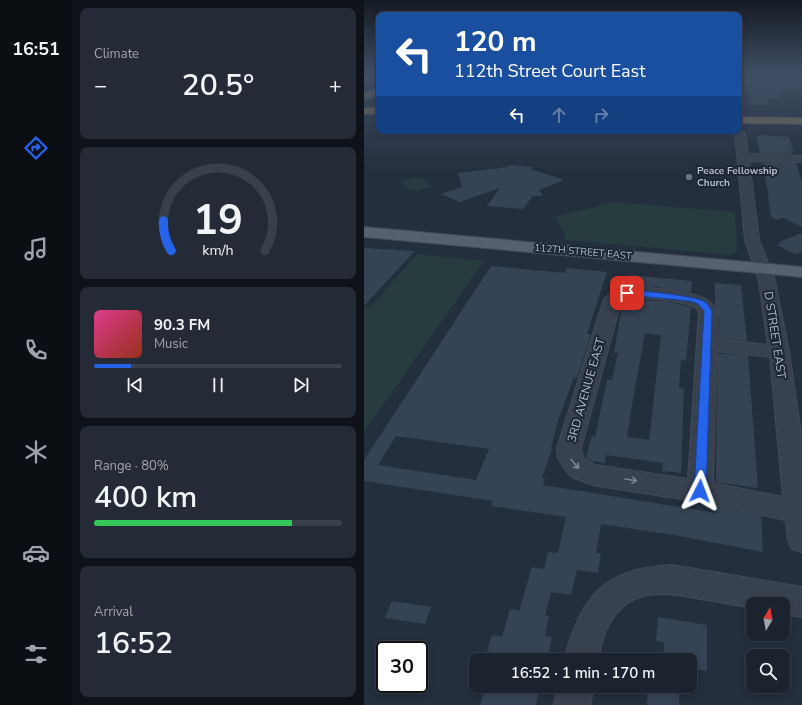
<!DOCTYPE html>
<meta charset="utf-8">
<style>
body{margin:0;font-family:"Nunito Sans",sans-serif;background:#242b36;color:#f1f3f6;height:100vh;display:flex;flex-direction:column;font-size:15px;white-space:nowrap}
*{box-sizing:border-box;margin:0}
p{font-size:13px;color:#a0a4aa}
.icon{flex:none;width:22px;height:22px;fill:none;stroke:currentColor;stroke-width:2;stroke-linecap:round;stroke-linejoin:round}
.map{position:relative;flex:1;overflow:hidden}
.side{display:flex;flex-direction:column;gap:8px;padding:8px;background:#0f1319;width:292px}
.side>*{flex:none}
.guide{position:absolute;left:12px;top:12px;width:366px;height:122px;border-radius:8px;box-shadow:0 2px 6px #0003,0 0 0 1px #39404a;background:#1a4fa0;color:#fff;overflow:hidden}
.needle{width:26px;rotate:10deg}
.tools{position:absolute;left:382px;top:597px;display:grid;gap:8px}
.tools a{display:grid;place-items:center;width:44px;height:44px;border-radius:8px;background:#1b232e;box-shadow:0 2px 6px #0003,0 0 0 1px #39404a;font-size:20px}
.speed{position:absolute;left:12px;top:641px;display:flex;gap:8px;font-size:20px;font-weight:700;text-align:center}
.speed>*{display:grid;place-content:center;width:52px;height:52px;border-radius:50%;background:#1b232e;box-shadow:0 2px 6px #0003,0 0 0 1px #39404a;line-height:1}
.speed .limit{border:2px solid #111;border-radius:6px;background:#fff;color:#111}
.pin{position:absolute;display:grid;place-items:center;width:34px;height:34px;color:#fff;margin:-17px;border-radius:8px;box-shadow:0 2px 6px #0006}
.me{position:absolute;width:44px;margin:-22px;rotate:3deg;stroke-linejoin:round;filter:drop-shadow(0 0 3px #0008)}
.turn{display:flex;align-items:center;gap:14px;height:84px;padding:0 12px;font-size:18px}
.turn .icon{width:52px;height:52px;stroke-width:2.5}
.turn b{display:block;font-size:28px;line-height:34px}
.lanes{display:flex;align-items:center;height:38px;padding:0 12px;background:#0003;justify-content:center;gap:20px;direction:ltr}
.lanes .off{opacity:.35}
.big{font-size:30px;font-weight:600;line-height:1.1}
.side .card{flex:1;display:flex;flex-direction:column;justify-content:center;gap:6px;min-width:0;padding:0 14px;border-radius:8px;background:#242b36}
.side .dial{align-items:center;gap:0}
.dial svg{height:104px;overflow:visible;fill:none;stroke:#39404a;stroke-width:7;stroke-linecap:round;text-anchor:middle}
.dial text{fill:#f1f3f6;stroke:none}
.song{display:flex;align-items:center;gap:12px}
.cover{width:48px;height:48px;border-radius:6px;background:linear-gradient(135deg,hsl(330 70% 55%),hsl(10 70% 35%))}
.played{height:4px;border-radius:2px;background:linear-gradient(90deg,#2563eb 15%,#39404a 15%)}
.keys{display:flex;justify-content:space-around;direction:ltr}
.heat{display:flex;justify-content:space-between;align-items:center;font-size:22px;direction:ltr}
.charge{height:6px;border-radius:3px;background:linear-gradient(90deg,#34c759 80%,#39404a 0)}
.trip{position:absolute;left:105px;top:653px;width:228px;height:40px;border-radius:8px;background:#1b232e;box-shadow:0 2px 6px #0003,0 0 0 1px #39404a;font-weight:600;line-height:40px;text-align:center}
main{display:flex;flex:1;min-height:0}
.dock{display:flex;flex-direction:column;width:72px;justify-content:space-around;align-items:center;background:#0b0e12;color:#a0a4aa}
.dock .icon{width:28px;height:28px}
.dock .on{color:#2563eb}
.dock b{font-size:18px;color:#f1f3f6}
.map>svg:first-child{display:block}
</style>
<main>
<nav class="dock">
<b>16:51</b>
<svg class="icon on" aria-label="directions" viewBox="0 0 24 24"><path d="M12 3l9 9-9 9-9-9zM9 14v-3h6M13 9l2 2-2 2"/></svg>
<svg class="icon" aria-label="music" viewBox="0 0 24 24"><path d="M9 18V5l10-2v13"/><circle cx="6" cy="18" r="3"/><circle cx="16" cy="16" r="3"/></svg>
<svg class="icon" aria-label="phone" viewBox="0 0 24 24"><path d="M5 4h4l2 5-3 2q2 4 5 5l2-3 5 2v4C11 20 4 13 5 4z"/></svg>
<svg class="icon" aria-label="climate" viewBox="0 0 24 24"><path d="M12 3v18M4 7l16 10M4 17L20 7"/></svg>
<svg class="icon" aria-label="car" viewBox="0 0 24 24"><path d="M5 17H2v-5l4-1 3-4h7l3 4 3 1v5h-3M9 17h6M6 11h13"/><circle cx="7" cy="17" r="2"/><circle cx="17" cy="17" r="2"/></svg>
<svg class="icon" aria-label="filters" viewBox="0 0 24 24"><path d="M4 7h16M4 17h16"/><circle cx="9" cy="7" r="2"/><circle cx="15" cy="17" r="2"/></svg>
</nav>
<section class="side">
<div class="card"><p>Climate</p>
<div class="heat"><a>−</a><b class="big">20.5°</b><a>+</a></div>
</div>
<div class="card dial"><svg viewBox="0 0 100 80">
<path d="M14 69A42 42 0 1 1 86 69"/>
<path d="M14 69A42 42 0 0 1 8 46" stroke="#2563eb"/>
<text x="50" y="56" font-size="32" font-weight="700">19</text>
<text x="50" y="72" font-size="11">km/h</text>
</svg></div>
<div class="card">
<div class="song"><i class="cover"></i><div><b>90.3 FM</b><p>Music</p></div></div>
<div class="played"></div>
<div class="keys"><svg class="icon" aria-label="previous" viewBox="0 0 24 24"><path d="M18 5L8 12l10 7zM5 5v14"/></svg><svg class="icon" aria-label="pause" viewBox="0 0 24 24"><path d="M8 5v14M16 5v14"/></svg><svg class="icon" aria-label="next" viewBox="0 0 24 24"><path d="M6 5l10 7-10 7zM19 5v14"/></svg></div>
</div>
<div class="card"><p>Range · 80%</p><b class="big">400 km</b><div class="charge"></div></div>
<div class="card"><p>Arrival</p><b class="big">16:52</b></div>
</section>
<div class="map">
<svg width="438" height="705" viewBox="0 0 438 705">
<rect width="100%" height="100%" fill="#242f3e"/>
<path fill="#263c3f" d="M58,177L67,187L47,191L40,185L38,180Z
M247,202L371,212L373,252L367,255L203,240L200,239L201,234L192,219L193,216L229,208Z
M53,254L120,261L0,432V307H6Z"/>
<path fill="#364354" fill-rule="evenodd" d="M380,73L438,75V93L415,92L418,99L403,98L405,105H386Z
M396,135L425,137L430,151H427L428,154L396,153L393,137Z
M398,163H432L438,182V227L419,218L412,220L407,216L404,197H405Z
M146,165L168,167L166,169L200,180L175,190L179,196H169L159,209L123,206L136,188L96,202L77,194L98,187L94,173L144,167Z
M438,233V252L431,254L413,245L418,243L415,242Z
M0,248L51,251L0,306Z
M127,266L201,273L203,268L243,272L223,334H227L213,378L210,377L194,421L187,448L188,449L178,478H181L179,485L352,513L353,507L397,516L399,552L310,535L237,524L232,553H237L234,573L213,570L207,595L187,592L181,615L185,616L181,636L188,637L183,660L148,654L146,660H129L131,653L123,651L128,635L138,637L146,609L155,611L168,567L180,569L184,552L194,553L202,517L127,506L129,501L0,481V460ZM32,436L125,449L112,480L14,465Z
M266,275L328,281L327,292L294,287L263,288Z
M351,283L377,285L383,341L354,338L355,320L351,306Z
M265,300L302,301L327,307L322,361L317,360L315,388L320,389L317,473L298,471L299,463L242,455L241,463L228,461L222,457L228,436L231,437L243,380H248L254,353H250L257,312L260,302ZM281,333L297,335L285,440L263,437L267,411Z
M353,353L384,356L394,488L352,482Z
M28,601L67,607L61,624L21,618Z
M294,617L343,625V671L326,668V660H299L300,642L292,641Z
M122,686H166L165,689L175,691L172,705H116Z
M284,686H315V705H283Z"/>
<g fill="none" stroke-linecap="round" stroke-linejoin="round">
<defs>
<path id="minor" d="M376,130L381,133L384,154L438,156V162L385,161L395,240L411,281L425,352L438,441V552L428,549L424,540L422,520L336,502L229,485L210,478L203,472L194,458L193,448L240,299C253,281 335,288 348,304C356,313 353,327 352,339L404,345L395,281L381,240L371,133ZM265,298C282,298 324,298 335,311L324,479L231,465L219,457L217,448L257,302ZM352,351L406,357L419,497L349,483Z
M308,565L438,587V617L419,614V604H389V608C372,605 355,602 337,599C297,591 263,587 242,630C238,640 236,650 234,660H200C217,597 239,568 308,565Z
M194,686H230L226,705H190Z"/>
<path id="major" d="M0,77H15V81H0Z
M0,227L438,267V277L0,237Z"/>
<path id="highway" d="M15,89V95L0,99V93Z
M0,108H15V114H0Z
M375,117L438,118V124L375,123Z"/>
</defs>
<use href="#minor" stroke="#414a57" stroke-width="2"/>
<use href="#major" stroke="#414a57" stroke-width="2"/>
<use href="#highway" stroke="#434c59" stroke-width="2"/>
<use href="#minor" fill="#38414e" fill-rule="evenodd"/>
<use href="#major" fill="#56606e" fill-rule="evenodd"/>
<use href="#highway" fill="#746855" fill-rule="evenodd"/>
</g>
<defs><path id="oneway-shaft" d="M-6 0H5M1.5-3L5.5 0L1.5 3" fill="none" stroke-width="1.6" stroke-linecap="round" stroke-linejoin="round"/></defs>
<g stroke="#7c8592">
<use href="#oneway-shaft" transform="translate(211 464) rotate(49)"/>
<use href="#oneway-shaft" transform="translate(267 480) rotate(9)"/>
</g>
<linearGradient id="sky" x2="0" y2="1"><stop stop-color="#141a22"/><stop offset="0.42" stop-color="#3f4d63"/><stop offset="1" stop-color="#3f4d63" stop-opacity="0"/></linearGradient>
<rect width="438" height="172" fill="url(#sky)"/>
<path fill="#2563eb" stroke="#184099" d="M260,291C271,289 330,296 340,301C344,304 346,307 348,311L342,491L340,494L336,496L331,494L330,491L340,311L334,304L326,301L263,295L259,293Z"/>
<circle fill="#6b7280" stroke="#1d2633" stroke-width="1.5" cx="325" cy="177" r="4"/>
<g text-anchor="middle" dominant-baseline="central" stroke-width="4" stroke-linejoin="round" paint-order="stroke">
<g font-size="10" font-weight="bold" fill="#b4bcc9" stroke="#1d2633" text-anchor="start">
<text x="333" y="171">Peace Fellowship<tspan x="333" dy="12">Church</tspan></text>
</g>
<g font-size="10" fill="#b4bcc9" stroke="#1d2633">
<text transform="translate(219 252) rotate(5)">112TH STREET EAST</text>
</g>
<g font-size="12" fill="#b4bcc9" stroke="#1d2633">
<text transform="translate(411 335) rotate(81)">D STREET EAST</text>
<text transform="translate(222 390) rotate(-74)">3RD AVENUE EAST</text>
</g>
</g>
</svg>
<div class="tools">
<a><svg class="needle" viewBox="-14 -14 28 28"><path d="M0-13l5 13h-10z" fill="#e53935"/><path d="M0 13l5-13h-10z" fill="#a0a4aa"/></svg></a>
<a><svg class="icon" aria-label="search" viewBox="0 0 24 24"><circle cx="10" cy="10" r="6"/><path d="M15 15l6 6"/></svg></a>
</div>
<div class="speed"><div class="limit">30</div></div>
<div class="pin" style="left:263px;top:293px;background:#d93025"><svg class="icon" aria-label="arrive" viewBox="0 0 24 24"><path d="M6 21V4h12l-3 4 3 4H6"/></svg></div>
<svg class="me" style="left:336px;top:491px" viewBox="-20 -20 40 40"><path d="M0-17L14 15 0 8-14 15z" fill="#2563eb" stroke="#fff" stroke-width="4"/></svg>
<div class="trip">16:52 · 1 min · 170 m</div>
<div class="guide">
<div class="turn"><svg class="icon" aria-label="left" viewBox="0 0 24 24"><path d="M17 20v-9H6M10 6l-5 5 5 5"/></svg><div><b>120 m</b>112th Street Court East</div></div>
<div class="lanes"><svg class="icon" aria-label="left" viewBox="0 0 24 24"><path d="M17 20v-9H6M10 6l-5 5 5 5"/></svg><svg class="icon off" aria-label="ahead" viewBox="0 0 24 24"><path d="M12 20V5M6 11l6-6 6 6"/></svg><svg class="icon off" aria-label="right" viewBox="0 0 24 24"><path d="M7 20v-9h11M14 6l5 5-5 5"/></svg></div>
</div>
</div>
</main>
